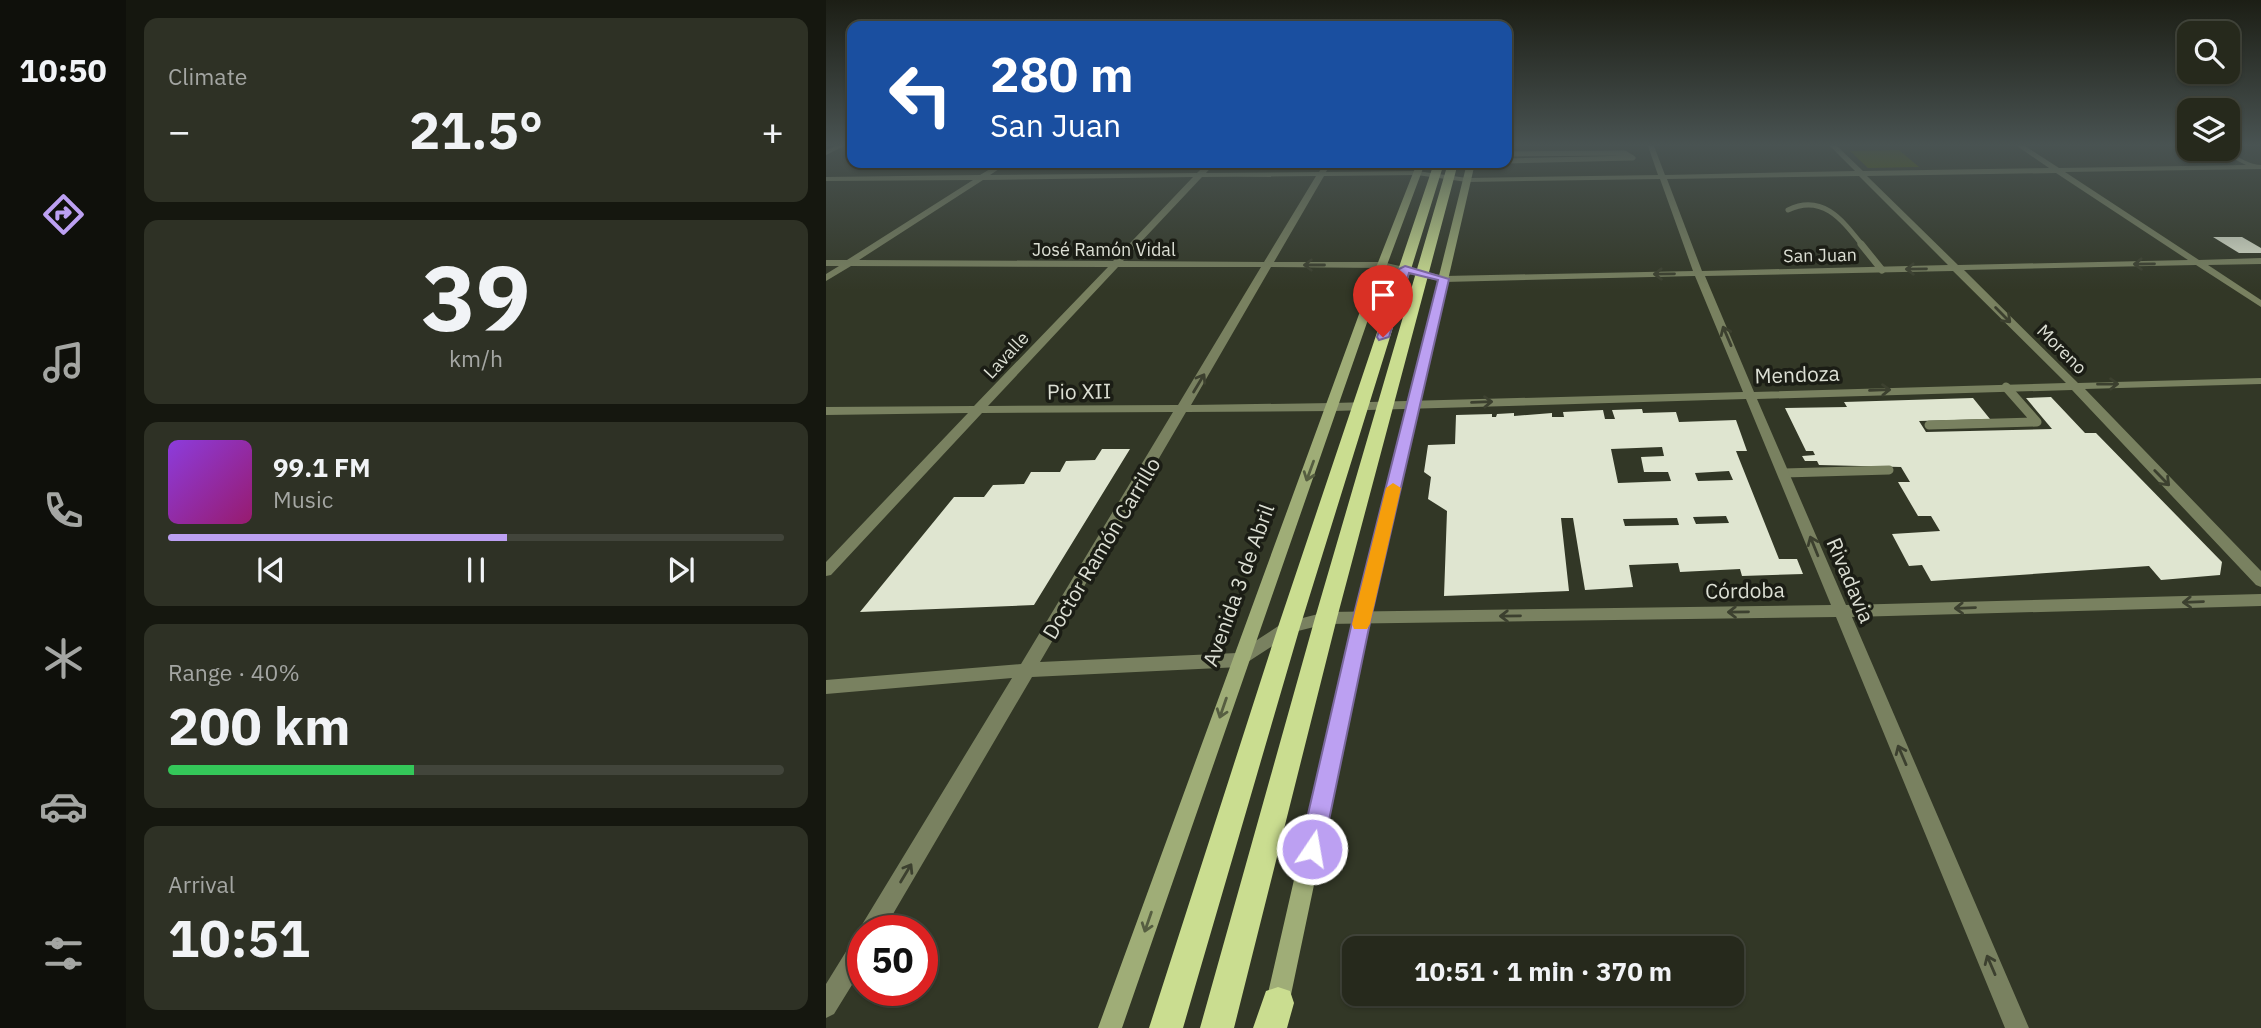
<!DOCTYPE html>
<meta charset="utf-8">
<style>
body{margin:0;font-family:"IBM Plex Sans",sans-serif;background:#2e3125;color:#f1f3f6;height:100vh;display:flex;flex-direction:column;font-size:26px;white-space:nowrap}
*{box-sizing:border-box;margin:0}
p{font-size:23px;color:#a4a6a3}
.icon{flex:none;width:38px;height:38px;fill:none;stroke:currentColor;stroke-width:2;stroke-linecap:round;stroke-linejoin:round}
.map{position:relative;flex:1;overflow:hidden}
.panel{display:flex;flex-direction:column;gap:18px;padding:18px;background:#15170f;width:700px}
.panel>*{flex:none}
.guide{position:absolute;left:21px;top:21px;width:665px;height:147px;border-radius:14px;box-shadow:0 2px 5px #0004,0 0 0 2px #42453b;background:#1a4fa0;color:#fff;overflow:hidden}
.buttons{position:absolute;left:1351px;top:21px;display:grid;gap:14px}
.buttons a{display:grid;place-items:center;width:63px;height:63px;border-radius:14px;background:#26291c;box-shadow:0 2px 5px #0004,0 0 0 2px #42453b;font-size:35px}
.speed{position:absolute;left:21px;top:915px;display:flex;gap:14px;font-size:35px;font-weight:700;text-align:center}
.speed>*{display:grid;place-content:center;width:91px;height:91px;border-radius:50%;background:#26291c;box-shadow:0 2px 5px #0004,0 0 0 2px #42453b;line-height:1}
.speed .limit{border:10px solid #d22;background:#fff;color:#111}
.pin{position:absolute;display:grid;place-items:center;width:60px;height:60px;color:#fff;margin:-72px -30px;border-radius:50% 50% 50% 0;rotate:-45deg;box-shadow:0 0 7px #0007}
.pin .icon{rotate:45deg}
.me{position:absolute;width:77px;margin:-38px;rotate:12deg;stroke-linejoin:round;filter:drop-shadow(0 0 5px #0008)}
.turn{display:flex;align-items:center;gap:24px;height:147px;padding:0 28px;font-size:32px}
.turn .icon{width:91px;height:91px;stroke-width:2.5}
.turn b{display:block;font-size:49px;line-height:60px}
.big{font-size:52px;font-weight:800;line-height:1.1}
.panel .widget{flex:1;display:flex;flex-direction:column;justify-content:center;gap:10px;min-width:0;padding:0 24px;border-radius:14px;background:#2e3125}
.panel .dial{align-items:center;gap:0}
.dial b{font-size:91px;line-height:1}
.song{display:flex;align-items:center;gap:21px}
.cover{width:84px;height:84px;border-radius:10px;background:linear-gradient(135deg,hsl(270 70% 55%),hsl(320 70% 35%))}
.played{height:7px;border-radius:4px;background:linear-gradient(90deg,#bca0f2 55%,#42453b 55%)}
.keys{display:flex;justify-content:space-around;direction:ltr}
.heat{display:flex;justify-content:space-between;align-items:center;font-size:38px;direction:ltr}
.charge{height:10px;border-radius:5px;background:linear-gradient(90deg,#34c759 40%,#42453b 0)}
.trip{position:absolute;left:516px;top:936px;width:402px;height:70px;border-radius:14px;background:#26291c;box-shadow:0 2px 5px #0004,0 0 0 2px #42453b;font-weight:800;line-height:70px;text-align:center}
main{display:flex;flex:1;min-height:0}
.dock{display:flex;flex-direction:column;width:126px;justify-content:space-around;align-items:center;background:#0f100b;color:#a4a6a3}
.dock .icon{width:49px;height:49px}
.dock .active{color:#bca0f2}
.dock b{font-size:32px;color:#f1f3f6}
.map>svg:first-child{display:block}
</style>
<main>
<nav class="dock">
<b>10:50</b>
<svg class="icon active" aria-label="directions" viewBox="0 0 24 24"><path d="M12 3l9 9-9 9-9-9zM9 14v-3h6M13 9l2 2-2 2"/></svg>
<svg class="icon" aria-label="music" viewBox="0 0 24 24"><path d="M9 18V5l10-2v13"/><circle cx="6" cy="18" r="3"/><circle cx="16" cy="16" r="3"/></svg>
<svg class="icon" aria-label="phone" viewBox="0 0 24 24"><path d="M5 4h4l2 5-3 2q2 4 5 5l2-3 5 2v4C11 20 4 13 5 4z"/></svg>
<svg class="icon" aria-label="climate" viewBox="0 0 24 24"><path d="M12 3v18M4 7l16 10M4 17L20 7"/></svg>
<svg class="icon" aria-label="car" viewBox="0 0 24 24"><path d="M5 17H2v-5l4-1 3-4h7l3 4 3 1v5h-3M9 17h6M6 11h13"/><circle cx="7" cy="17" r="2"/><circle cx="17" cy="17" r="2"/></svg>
<svg class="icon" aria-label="filters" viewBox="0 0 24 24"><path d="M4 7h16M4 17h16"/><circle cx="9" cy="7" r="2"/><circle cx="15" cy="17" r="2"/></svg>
</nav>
<section class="panel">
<div class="widget"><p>Climate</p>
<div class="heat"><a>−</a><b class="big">21.5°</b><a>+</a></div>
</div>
<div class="widget dial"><b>39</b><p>km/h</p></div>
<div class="widget">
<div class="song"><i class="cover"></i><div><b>99.1 FM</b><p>Music</p></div></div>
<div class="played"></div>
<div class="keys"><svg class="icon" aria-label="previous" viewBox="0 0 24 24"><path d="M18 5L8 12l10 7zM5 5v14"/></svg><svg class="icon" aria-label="pause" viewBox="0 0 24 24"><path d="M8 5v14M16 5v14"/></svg><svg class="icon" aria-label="next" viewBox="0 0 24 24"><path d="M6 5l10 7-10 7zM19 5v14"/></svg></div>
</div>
<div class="widget"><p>Range · 40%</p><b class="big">200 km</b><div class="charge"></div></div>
<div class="widget"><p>Arrival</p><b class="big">10:51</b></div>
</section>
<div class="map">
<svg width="1435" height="1028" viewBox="0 0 1435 1028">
<rect width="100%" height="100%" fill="#323726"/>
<path fill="#4e5d00" d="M1073,150L1093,167L1042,168L1024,151Z"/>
<path fill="#dfe5d0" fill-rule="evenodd" d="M1387,237H1416L1435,248V253H1413Z
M1225,397L1259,433H1270L1396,562L1394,575L1335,580L1323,566L1105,581L1096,565L1083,566L1066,534L1114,531L1105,516H1092L1072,482H1084L1075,467L993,465L991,461H979L976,456L989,455L987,451H980L959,408L1021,407L1018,402L1147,398L1164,419L1093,421L1100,432L1226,429L1200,398Z
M816,409L817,413L850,412L853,422L910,420L921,451H910L953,559H971L977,574L916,576L914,569L854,572L852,563L803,565L807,587L759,590L747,518H735L743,591L618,596L621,511L602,499L605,477L598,472L602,445L629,444L630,415L666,414V417H670L671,414L688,413V416L726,413V417H738L737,412L777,410L779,419H789L786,410ZM836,447L838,456L815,457L818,472H842L845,481L792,483L785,449ZM903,471L907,480L872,481L869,473ZM900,516L903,523L870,524L867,517ZM851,518L853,525L799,526L797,519Z
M276,449H304L208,605L34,612L128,497H158L167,485L198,484L205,472H234L240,461L269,460Z"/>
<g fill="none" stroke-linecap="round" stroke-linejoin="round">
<path stroke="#798160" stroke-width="5" d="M681,154L799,153L807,158L681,161
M962,210C997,193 1017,221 1037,246"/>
<path stroke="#798160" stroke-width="7" d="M1035,244L1056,270"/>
<path stroke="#798160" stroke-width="9" d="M1103,425L1211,422L1180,387
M958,473L1063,470"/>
<path fill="#798160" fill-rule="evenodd" d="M10,146H18L0,155V150Z
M822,146H828L839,175L1029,171L1004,146H1011L1037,171L1223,168L1191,146H1199L1233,168L1420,165L1388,149C1405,149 1419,165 1435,165V169L1239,172L1373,260L1435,258V264L1382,265L1435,300V307L1370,265L1138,270L1252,383L1435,378V384L1259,389L1435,571V587L1430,585L1246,390L931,399L1020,605L1435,594V606L1026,617L1203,1028H1179L1010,617L500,624L468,632L414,667L206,677L57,931H37V967L8,1014L0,1018V984L29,937L35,934L34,931L37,923L186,678L0,694V680L195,664L347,412L156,413L5,575L0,576V562L142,413L0,415V407L148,406L282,267L25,266L0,281V274L13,266H0V260H21L147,180L0,181V177L154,175L174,163H182L164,175L371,173L381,163H389L380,173L493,172L499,163H505L500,172L591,171L641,178L832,175ZM1230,173L1362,260L1132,265L1041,176ZM591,175L641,182L834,179L867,271L618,276L556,262H448L498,176ZM490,176L438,262L297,261L376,177ZM1033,176L1122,265L876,271L841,179ZM367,177L287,261L33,260L157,180ZM292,267H435L352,405L162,406ZM445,267L556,268L618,282L869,276L917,392L507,403L365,405ZM1127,271L1240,383L928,392L879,276ZM920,399L1005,605L500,612L457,623L411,653L214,662L360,412L507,411Z"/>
<path fill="#9fad77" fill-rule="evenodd" d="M591,163H599L561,265L296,1028H272L551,265Z
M641,163H649L544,618L458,1028H434L528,618Z"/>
<path fill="#cadd90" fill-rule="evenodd" d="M608,163H618L474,627L357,1028H323L452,627Z
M622,163H632L511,618L408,1028H374L489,618Z
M452,987L464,991L468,1003L461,1028H427L440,991Z"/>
</g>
<defs><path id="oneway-shaft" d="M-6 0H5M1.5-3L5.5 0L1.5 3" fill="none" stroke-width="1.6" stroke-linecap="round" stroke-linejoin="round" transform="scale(1.75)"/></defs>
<g stroke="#3c402f">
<use href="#oneway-shaft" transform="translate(1318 264) rotate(179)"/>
<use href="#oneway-shaft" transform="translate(488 265) rotate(-180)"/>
<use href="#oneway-shaft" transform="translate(1090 269) rotate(179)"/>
<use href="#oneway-shaft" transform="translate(838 274) rotate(179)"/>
<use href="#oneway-shaft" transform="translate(1177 315) rotate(45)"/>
<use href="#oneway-shaft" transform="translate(901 336) rotate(-113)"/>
<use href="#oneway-shaft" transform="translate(373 383) rotate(-59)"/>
<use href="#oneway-shaft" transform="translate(1282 384) rotate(-1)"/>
<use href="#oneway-shaft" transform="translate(1054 390) rotate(-2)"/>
<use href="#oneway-shaft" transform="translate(656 402) rotate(-2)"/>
<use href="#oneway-shaft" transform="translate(1336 478) rotate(46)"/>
<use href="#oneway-shaft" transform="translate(988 546) rotate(-112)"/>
<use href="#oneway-shaft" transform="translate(1367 602) rotate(178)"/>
<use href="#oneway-shaft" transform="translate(1139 608) rotate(178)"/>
<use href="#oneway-shaft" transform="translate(912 612) rotate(179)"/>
<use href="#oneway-shaft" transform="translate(684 616) rotate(179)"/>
<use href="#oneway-shaft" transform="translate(1076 755) rotate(-113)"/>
<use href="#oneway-shaft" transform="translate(80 873) rotate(-59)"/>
<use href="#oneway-shaft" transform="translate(1165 965) rotate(-113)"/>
</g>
<g stroke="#565e41">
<use href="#oneway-shaft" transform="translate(484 471) rotate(110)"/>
<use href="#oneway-shaft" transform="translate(397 708) rotate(109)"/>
<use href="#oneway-shaft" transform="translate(322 922) rotate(109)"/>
</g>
<linearGradient id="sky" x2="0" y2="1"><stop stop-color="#1c1e15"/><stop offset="0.5" stop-color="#495352"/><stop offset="1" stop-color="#495352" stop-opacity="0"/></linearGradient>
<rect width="1435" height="290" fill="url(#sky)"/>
<path fill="#bca0f2" stroke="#7a689d" stroke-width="2" d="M579,266L623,279L545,618L497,849L494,857L486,860L477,857L474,849L527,618L612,280L583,273L563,337L553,340L551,337L573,269Z"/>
<path fill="#f59e0b" d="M567,483L575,488L544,624L541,629H528L526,624L560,488Z"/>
<g text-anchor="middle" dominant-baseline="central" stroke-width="7" stroke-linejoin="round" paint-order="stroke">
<g font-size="18" fill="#dcdfd4" stroke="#1b1d15">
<text x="278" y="249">José Ramón Vidal</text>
<text transform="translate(994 255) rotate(-1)">San Juan</text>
<text transform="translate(1236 349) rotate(45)">Moreno</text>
<text transform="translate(180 355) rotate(-47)">Lavalle</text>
</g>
<g font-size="21" fill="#dcdfd4" stroke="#1b1d15">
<text transform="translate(971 374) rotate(-2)">Mendoza</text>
<text transform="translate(253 391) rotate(-1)">Pio XII</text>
<text transform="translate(275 548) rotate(-59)">Doctor Ramón Carrillo</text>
<text transform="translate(1025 580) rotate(67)">Rivadavia</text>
<text transform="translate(412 585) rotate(-70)">Avenida 3 de Abril</text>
<text transform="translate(919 590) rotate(-1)">Córdoba</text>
</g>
</g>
</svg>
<div class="buttons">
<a><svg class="icon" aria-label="search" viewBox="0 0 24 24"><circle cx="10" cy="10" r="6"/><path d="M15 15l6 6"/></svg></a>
<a><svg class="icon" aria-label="layers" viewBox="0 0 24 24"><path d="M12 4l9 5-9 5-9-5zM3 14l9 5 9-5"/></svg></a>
</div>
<div class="speed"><div class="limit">50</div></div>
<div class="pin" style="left:557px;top:337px;background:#d93025"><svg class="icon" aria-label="arrive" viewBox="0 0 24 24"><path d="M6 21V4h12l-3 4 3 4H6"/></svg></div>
<svg class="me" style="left:486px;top:849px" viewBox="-20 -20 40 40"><circle r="17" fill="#bca0f2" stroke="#fff" stroke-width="3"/><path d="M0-11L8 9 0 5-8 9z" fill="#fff"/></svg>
<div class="trip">10:51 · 1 min · 370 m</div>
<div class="guide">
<div class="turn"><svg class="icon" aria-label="left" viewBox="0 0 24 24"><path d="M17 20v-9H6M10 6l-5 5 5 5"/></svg><div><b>280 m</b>San Juan</div></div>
</div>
</div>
</main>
